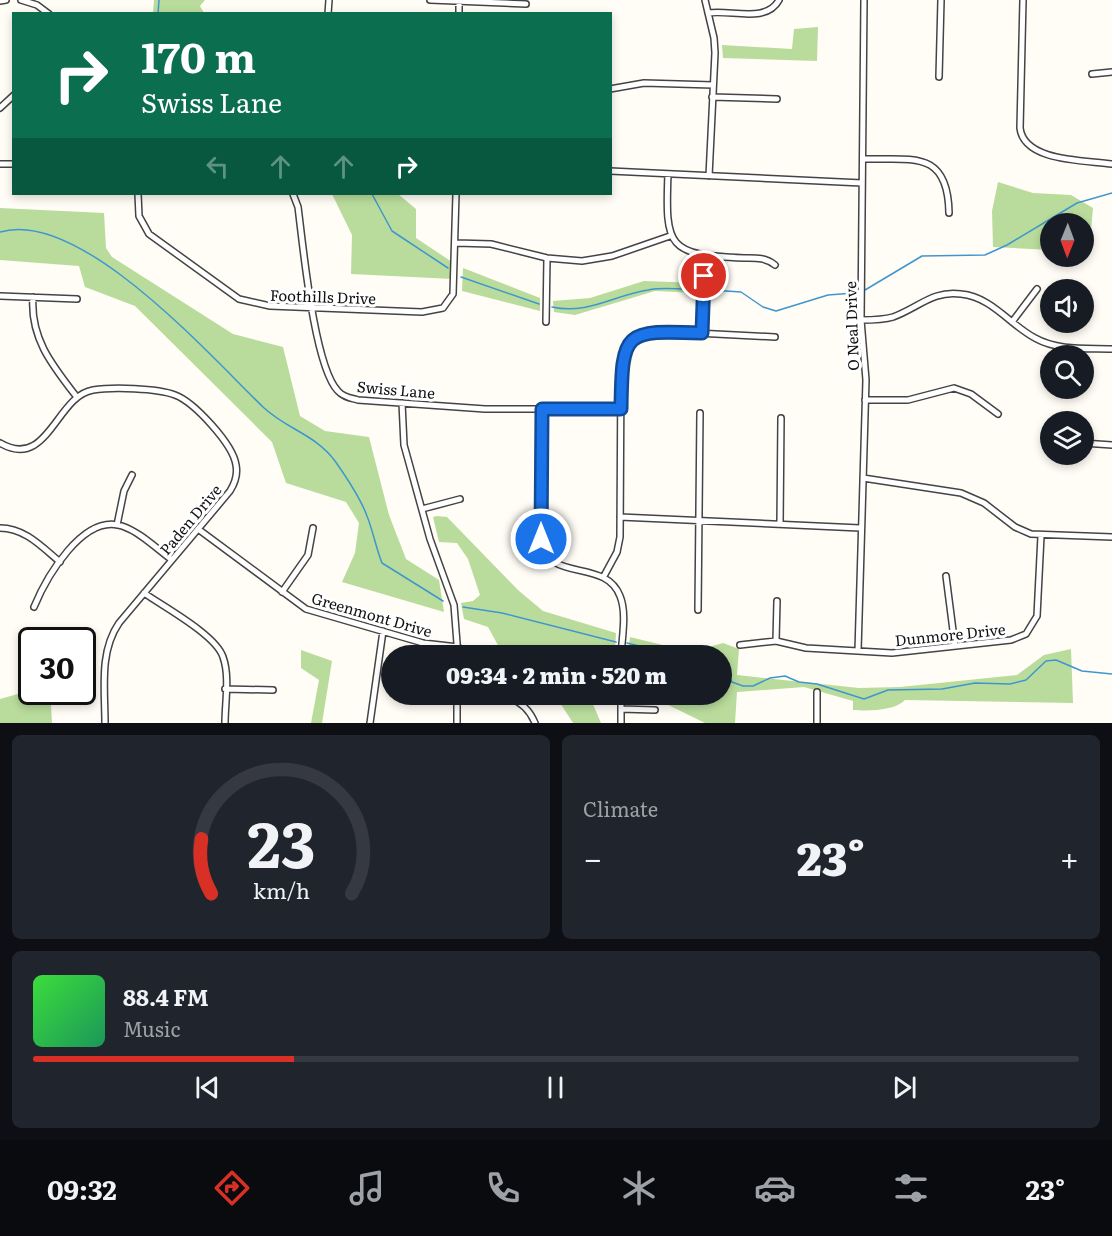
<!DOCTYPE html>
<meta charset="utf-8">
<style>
body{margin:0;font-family:Literata,serif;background:#20242c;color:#f1f3f6;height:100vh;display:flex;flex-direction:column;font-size:22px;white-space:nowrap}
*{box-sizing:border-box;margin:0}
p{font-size:20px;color:#9ea1a6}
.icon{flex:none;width:33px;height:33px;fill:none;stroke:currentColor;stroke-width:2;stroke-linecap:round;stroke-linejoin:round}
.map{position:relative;height:723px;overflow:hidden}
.side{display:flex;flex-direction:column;gap:12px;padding:12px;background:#0d0f14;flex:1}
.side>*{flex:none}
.top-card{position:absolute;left:12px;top:12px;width:600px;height:183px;border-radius:0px;box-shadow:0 3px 9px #0003;background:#0b6e4f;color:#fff;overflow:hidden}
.needle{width:39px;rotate:181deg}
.tools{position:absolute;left:1040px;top:213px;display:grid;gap:12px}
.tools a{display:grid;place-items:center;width:54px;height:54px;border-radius:50%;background:#171b24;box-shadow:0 3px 9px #0003;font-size:30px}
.speed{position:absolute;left:18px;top:627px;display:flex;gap:12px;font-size:30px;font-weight:700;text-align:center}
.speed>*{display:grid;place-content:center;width:78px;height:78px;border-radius:50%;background:#171b24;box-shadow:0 3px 9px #0003;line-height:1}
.speed .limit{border:3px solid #111;border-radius:9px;background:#fff;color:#111}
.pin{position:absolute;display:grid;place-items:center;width:51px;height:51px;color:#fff;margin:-26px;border:3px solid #fff;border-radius:50%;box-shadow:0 2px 6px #0007}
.me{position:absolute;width:66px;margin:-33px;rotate:0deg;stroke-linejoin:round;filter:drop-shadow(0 0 4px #0008)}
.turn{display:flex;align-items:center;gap:21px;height:126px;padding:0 30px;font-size:27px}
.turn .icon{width:78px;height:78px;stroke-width:2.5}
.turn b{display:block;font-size:42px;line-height:51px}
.lanes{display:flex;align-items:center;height:57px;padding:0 30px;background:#0003;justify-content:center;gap:30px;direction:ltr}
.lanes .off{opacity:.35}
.big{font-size:45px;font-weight:800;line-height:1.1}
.side .widget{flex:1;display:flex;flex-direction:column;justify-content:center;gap:9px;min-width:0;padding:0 21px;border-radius:9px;background:#20242c}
.side .dial{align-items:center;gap:0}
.dial svg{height:156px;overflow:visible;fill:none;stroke:#363941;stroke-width:7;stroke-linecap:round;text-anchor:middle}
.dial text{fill:#f1f3f6;stroke:none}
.song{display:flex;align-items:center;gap:18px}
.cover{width:72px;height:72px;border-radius:9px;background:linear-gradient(135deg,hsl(120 70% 55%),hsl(150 70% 35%))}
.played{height:6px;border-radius:3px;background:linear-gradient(90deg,#d93025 25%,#363941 25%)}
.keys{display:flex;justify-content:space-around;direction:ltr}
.heat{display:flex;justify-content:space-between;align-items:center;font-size:33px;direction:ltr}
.side .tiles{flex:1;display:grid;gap:12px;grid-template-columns:1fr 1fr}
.widget:last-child{grid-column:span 2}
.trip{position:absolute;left:381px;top:645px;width:351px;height:60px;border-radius:30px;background:#171b24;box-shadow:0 3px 9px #0003;font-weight:800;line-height:60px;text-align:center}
.tab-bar{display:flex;height:96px;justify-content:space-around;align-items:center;background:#090b0e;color:#9ea1a6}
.tab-bar .icon{width:42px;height:42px}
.tab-bar .on{color:#d93025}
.tab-bar b{font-size:27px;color:#f1f3f6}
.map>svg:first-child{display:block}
</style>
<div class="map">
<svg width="1112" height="723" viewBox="0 0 1112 723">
<rect width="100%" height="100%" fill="#fffdf5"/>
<path fill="#b9dc9c" d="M154,0H205L200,6L204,13H153Z
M818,27L817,61L723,58L722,45L792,49L794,29Z
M998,182L1033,193L1071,195L1093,208L1089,252H1083V224H1050V250L993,247L992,211Z
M332,194H398L416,209V238L452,262L453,279L351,274L352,235Z
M0,208L104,213L106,248L112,257L233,334L283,347L300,416L325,431L369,437L389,515L406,559L439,580L444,612L342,582L355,553L359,523L346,502L286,483L272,442L135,306L85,287L79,266L0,260Z
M463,268L540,298V311L462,291Z
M644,281L700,283L699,293L655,291L575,315L554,312L553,301L590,298Z
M437,516L447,517L518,590L543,611L616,633L615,649L595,646L579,649L580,655H485L499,647L488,627L464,619L461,603L473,601L480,595L468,559L457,543L439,542L433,517Z
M630,637L691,652L723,643L739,649L737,675L859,688L900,687L1017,675L1044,655L1071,649L1073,703L905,700C895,711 868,711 853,710V701L804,687L737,692L735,723H705L654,698V695L722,694V656H649L628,652Z
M301,650L332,661L322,723H311L319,680L301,668Z
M31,672L32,692H55L51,705L52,723H0V699L25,692Z
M555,695H589L601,723H573Z"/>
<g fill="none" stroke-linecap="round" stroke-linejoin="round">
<path stroke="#3f96cf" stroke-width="1.5" d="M158,14L159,0
M372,194L392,231L448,268
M0,232C80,208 210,356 263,407C286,429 315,434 335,461C347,478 360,497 367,516C373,531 376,548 382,563L443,601
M461,277L539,304
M711,290L741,292L763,307L776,311L828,295L854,293
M865,290L922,256L985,255L1007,245L1077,203L1112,193
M552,307C588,315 614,295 648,290C664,287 680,289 695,290
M463,607L502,613L616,642
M627,643L680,656
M722,669L732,682L743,686H753L770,678L785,676L799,682L817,684L864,699L888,690L942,689L975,683L1010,684L1026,680L1046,661L1056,660L1082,671L1112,674"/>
<defs>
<path id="minor" d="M21,0L37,5L49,14
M430,0L526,4
M705,0L714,38L715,53L709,176
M1023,0L1020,128C1024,162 1085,160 1112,164
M0,1L6,0
M708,13C730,9 766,24 779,0
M328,14L329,0
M459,14V0
M1092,74L1112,72
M939,77L941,0
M610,89L644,83L713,85
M712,97L777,99
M0,108L14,95
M863,159C912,160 948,149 949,213
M0,164H14
M610,171L862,183
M668,174C665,248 668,255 744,258C755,258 765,257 775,265
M138,194L139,216L149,234L239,299L270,306L422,312L443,308L453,294L456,194
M293,194L298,207C303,245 314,366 338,391C343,397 351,398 358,400L485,409H621
M456,243L491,244L547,258L582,261L612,256L670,236
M0,296L77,299
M33,297C30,338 52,365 76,396
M861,320C872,320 883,320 893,317C918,308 933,290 961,294C992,297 1010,325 1035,338C1058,351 1087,348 1112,349
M546,322L547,258
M1012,322L1037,289
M702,333L705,257
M865,400H908L954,388L971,394L998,414
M402,403L404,445L430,539L454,605L458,656
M542,409L541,539C546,584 605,557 620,596C627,613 622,637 621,656
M0,443C48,471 56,396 93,390C112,387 157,388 175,395C194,402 233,444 236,465C238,475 235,483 230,491L119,623C99,652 105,690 105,723
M1083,443L1112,445
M863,478L961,493L984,503L1015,527L1031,534L1112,537
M422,509L460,499
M620,517L860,528
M780,524L781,418
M117,525L124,491L132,475
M0,528C25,528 42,547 60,562
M198,529L306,609L423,643L458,647
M604,576L617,552L620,537L621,365C624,344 637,332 658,331L775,337
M946,576L955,646
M282,592L308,555L313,528
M144,593C164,607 216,635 223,657C230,676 225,703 225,723
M34,607C46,578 83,513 122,526C140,532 157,549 172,560
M698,610L700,413
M776,641L777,601
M740,645L776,641L806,648L892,653L1011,640L1026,634L1037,616L1041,536
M858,651L866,380L861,320L864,0
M225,689L273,690
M457,695C488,695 521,689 535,723
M621,709L655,710
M370,723L383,631
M457,723V694
M621,723V694
M817,723V692"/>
</defs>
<use href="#minor" stroke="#444" stroke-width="8"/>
<use href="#minor" stroke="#fff" stroke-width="5"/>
</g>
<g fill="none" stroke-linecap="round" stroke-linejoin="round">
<defs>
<path id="route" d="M541,539L542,409H621C622,330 624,330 702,333L704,276"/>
</defs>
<use href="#route" stroke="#114b97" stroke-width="15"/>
<use href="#route" stroke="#1a73e8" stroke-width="10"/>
</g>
<g text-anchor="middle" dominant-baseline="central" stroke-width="6" stroke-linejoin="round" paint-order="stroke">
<g font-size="15" fill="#111" stroke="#fff">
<text transform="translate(323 296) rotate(2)">Foothills Drive</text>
<text transform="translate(851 326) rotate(-92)">O Neal Drive</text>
<text transform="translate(396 389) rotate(5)">Swiss Lane</text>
<text transform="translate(190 519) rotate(-50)">Paden Drive</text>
<text transform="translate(372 614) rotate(16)">Greenmont Drive</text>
<text transform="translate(950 634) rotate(-6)">Dunmore Drive</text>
</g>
</g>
</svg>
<div class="tools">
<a><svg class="needle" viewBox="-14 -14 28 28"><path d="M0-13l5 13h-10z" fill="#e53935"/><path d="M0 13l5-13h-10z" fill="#9ea1a6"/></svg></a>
<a><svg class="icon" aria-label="sound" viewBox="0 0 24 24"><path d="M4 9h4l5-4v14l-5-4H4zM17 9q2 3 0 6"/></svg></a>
<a><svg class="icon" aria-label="search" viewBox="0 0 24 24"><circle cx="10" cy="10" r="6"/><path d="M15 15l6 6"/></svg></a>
<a><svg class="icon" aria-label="layers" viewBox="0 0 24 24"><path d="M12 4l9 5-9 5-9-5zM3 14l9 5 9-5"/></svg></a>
</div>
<div class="speed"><div class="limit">30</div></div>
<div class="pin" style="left:704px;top:276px;background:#d93025"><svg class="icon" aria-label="arrive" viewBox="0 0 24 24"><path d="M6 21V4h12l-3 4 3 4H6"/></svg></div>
<svg class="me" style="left:541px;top:539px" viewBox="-20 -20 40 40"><circle r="17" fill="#1a73e8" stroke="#fff" stroke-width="3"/><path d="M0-11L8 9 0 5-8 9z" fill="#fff"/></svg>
<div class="trip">09:34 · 2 min · 520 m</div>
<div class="top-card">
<div class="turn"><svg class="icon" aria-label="right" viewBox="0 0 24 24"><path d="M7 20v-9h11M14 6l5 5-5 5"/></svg><div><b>170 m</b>Swiss Lane</div></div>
<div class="lanes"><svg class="icon off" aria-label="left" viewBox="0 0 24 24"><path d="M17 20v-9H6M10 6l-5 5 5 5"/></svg><svg class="icon off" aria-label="ahead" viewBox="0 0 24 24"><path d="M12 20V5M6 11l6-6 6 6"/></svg><svg class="icon off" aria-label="ahead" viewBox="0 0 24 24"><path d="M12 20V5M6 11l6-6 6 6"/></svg><svg class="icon" aria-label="right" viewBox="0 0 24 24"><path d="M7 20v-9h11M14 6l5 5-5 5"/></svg></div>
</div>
</div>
<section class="side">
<div class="tiles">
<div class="widget dial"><svg viewBox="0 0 100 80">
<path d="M14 69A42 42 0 1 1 86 69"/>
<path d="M14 69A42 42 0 0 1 9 41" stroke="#d93025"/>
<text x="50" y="56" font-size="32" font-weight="700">23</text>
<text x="50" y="72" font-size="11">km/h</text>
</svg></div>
<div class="widget"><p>Climate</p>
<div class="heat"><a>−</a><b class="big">23°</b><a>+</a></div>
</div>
<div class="widget">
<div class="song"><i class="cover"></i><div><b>88.4 FM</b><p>Music</p></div></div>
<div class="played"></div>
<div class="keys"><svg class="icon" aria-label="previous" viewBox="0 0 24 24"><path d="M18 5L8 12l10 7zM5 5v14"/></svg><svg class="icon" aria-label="pause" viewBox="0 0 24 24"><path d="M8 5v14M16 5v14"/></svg><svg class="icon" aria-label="next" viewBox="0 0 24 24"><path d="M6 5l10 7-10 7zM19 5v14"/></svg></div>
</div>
</div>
</section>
<nav class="tab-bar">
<b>09:32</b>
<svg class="icon on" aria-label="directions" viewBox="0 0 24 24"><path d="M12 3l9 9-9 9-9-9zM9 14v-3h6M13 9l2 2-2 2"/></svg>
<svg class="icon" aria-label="music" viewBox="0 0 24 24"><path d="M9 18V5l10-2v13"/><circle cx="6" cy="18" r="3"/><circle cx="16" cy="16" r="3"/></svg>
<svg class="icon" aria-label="phone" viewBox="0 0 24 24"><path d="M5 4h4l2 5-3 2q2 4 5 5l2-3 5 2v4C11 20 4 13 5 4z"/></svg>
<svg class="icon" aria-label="climate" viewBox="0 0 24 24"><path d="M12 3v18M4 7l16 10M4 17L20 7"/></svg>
<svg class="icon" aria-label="car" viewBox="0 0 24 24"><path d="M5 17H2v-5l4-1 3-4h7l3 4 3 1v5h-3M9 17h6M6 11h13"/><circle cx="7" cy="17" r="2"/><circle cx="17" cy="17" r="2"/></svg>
<svg class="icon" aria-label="filters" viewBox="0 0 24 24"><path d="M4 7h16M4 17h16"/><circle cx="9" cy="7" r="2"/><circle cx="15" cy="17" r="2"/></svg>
<b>23°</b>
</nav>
